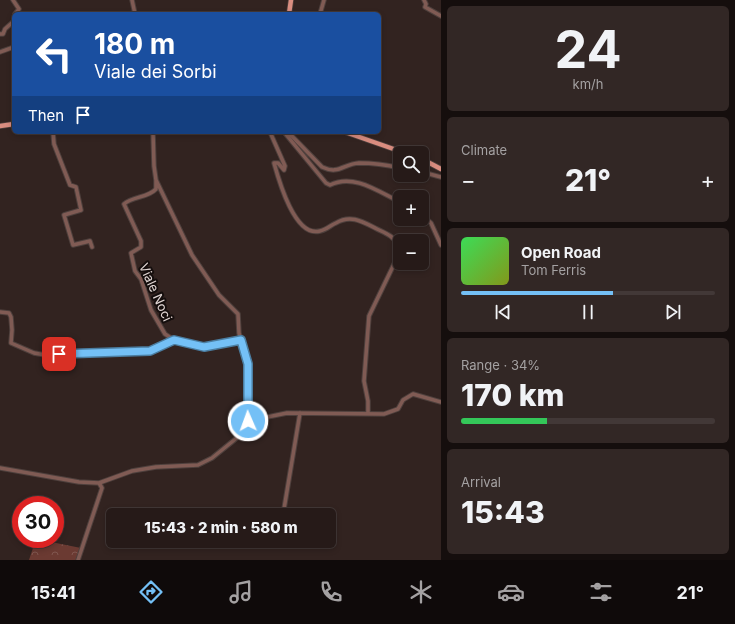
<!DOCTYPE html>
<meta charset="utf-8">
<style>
body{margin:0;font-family:Inter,sans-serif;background:#322725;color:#f1f3f6;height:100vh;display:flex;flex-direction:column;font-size:15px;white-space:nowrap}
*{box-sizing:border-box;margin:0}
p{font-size:13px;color:#a4a1a2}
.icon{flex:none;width:22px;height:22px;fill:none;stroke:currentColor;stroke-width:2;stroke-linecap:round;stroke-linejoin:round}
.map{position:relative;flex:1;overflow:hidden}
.panel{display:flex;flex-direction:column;gap:6px;padding:6px;background:#150e0d;width:294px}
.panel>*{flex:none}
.guide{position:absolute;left:12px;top:12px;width:369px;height:122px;border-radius:6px;box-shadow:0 2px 6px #0003,0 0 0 1px #423837;background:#1a4fa0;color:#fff;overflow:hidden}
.tools{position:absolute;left:393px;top:146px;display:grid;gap:8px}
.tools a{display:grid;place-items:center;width:36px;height:36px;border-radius:6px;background:#261a18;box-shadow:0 2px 6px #0003,0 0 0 1px #423837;font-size:20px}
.speed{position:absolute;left:12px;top:496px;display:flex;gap:8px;font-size:20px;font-weight:700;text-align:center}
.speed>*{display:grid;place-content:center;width:52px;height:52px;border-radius:50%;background:#261a18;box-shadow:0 2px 6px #0003,0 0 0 1px #423837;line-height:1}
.speed .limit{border:6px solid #d22;background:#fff;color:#111}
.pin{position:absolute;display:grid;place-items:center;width:34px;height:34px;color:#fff;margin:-17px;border-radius:8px;box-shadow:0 2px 6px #0006}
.me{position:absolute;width:44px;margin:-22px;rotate:358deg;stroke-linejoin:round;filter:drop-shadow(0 0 3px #0008)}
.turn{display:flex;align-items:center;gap:14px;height:84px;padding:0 16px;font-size:18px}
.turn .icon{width:52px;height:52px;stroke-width:2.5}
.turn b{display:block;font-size:28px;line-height:34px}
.then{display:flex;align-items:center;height:38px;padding:0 16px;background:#0003;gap:8px;font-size:15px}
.big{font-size:30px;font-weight:800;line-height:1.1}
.panel .card{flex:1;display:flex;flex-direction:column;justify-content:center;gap:6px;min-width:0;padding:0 14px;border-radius:6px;background:#322725}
.panel .dial{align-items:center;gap:0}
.dial b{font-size:52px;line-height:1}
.song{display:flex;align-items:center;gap:12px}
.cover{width:48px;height:48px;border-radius:6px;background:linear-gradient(135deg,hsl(130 70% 55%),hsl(70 70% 35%))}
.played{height:4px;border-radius:2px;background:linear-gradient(90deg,#74c0f6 60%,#423837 60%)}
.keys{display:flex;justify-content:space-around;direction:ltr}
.heat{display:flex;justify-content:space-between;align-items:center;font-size:22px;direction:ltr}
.charge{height:6px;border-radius:3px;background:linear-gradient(90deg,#34c759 34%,#423837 0)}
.trip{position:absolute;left:106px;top:508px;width:230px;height:40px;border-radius:6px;background:#261a18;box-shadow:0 2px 6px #0003,0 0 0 1px #423837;font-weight:800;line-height:40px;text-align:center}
.menu{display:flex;height:64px;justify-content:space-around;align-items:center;background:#0f0a0a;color:#a4a1a2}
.menu .icon{width:28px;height:28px}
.menu .selected{color:#74c0f6}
.menu b{font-size:18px;color:#f1f3f6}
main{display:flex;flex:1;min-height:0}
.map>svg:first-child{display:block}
</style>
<main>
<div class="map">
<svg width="441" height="560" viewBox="0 0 441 560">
<defs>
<pattern id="forest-crowns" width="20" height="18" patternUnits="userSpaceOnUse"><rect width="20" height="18" fill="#6b3a32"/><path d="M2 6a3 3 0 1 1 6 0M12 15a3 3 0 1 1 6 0" fill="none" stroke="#80564f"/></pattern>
</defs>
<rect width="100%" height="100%" fill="#322320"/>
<path fill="url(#forest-crowns)" d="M36,539L81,548L76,560H29Z"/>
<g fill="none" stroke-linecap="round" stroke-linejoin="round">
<defs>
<path id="minor" d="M13,0L19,9L15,14
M132,0L135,14
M424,0L426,4L425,7L441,16
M320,14L324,0
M0,34H3L5,29L14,21
M14,34V41
M0,52L14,47
M53,132L54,144L70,185L76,187L81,210L64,215L73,245L90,241L92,247
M153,132L154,166L156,180L192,255L219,295L238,314L239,333L248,364V421
M270,132L285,166L284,170L278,163H274C279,181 295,238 320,231C326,230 331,225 336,223C351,214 363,222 377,229C385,233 394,236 398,245V256L369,316L364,381L368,401V413
M284,132L326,183L330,185C354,173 379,192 400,202
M288,132L322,167C339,175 343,164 359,163C372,163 387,165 400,168
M422,172L441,177
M156,180V189C148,198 133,196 124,204L141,241V247L131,253L135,271L141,279L151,310L165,334L174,340
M422,215L431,223L441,245
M0,312L9,313L11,317L12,330L11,343L34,353L51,356L72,353L150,351L174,340L204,347L241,340
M248,421L287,413L384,414L398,409L403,400L413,394L441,402
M0,468L79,482L99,483L132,471L156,467L198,465L212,458L238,437L248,421
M283,515L300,413
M278,543V541
M78,560L102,488L99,483"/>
<path id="major" d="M289,14L291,0
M0,126L14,124
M345,132L405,153
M422,159L441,169"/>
</defs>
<use href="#minor" stroke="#4e403d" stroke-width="5.5"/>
<use href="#major" stroke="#4e403d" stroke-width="6"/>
<use href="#minor" stroke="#805b54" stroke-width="3.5"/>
<use href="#major" stroke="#da8d80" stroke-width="4.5"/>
</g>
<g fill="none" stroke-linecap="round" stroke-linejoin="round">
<defs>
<path id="route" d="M59,354L150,351L174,340L204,347L241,340L248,364V421"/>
</defs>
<use href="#route" stroke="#4b7da0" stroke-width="10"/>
<use href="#route" stroke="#74c0f6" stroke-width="7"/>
</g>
<g text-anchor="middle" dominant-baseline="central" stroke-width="4" stroke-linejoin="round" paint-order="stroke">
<g font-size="13" fill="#e1d6d4" stroke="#150e0d">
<text transform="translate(156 292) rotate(66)">Viale Noci</text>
</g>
</g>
</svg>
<div class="tools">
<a><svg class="icon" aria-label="search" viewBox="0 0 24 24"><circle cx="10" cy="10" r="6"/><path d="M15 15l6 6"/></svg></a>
<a>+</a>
<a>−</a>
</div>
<div class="speed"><div class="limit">30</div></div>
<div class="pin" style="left:59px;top:354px;background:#d93025"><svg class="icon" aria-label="arrive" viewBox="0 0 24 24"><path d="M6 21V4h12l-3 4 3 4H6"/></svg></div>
<svg class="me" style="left:248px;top:421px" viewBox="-20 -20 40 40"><circle r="17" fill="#74c0f6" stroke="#fff" stroke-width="3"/><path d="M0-11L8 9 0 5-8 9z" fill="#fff"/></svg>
<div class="trip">15:43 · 2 min · 580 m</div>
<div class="guide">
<div class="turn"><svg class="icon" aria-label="left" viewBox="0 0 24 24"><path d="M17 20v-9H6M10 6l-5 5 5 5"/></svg><div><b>180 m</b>Viale dei Sorbi</div></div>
<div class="then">Then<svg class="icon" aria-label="arrive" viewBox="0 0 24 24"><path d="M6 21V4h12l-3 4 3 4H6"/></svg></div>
</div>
</div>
<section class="panel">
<div class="card dial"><b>24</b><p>km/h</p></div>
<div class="card"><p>Climate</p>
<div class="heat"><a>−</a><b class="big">21°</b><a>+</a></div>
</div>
<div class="card">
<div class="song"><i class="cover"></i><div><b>Open Road</b><p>Tom Ferris</p></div></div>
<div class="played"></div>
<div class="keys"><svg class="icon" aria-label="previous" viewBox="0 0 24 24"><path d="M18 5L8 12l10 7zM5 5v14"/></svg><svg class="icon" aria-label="pause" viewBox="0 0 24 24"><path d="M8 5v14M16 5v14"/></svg><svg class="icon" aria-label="next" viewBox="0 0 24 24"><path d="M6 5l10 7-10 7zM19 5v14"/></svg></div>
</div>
<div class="card"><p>Range · 34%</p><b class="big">170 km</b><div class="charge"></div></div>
<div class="card"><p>Arrival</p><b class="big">15:43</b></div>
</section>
</main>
<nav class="menu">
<b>15:41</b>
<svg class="icon selected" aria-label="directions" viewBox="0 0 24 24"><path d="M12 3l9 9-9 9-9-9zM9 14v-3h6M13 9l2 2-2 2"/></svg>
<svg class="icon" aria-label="music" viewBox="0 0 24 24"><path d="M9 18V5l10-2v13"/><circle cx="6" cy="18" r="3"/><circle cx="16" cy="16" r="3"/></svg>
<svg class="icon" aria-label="phone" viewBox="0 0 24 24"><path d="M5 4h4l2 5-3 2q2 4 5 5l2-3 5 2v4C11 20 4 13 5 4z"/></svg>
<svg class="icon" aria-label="climate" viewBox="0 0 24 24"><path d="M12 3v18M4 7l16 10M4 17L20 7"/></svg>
<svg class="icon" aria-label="car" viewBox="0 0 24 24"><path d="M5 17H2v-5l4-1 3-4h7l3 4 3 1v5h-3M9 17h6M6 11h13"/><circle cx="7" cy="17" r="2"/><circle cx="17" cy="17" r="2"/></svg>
<svg class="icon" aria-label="filters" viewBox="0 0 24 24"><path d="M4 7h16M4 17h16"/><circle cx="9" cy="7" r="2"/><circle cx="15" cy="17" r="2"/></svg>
<b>21°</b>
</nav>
